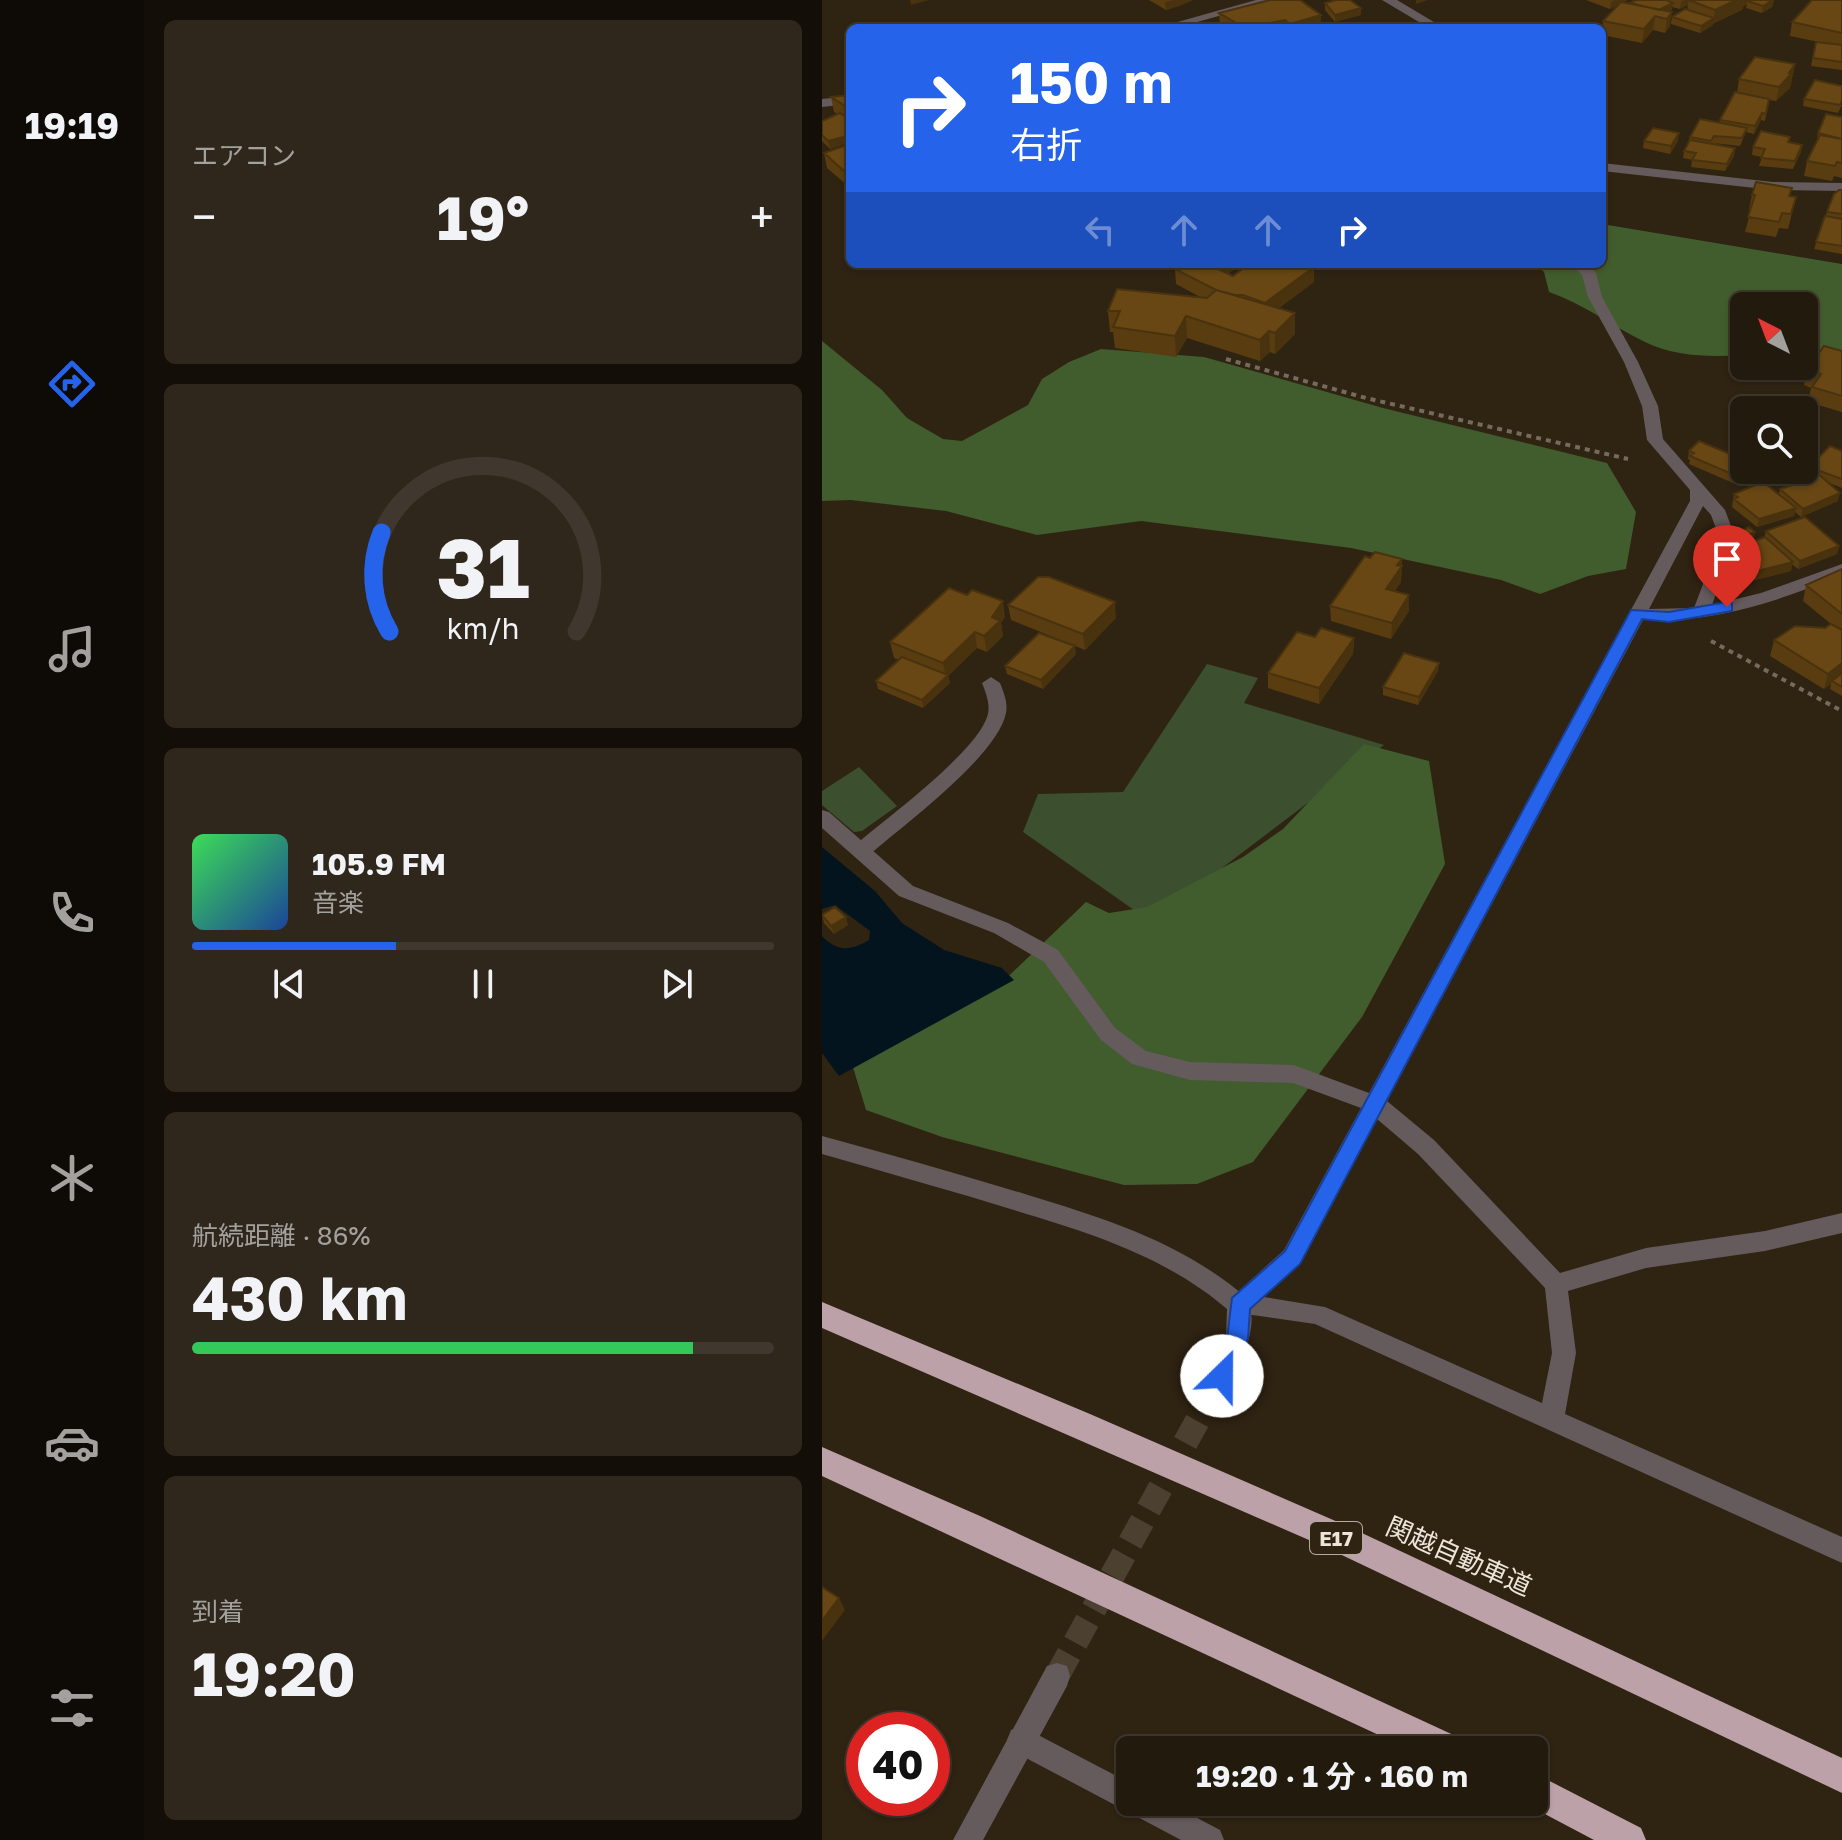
<!DOCTYPE html>
<html lang="ja">
<meta charset="utf-8">
<style>
body{margin:0;font-family:"Golos Text","Noto Sans JP",sans-serif;background:#2f271c;color:#f1f3f6;height:100vh;display:flex;flex-direction:column;font-size:30px;white-space:nowrap}
*{box-sizing:border-box;margin:0}
p{font-size:26px;color:#a3a19e}
.icon{flex:none;width:44px;height:44px;fill:none;stroke:currentColor;stroke-width:2;stroke-linecap:round;stroke-linejoin:round}
.map{position:relative;flex:1;overflow:hidden}
.details{display:flex;flex-direction:column;gap:20px;padding:20px;background:#130e08;width:678px}
.details>*{flex:none}
.hud{position:absolute;left:24px;top:24px;width:760px;height:244px;border-radius:12px;box-shadow:0 2px 6px #0004,0 0 0 2px #40382e;background:#2563eb;color:#fff;overflow:hidden}
.needle{width:52px;rotate:318deg}
.fabs{position:absolute;left:908px;top:292px;display:grid;gap:16px}
.fabs a{display:grid;place-items:center;width:88px;height:88px;border-radius:12px;background:#231a0e;box-shadow:0 2px 6px #0004,0 0 0 2px #40382e;font-size:40px}
.speed{position:absolute;left:24px;top:1712px;display:flex;gap:16px;font-size:40px;font-weight:700;text-align:center}
.speed>*{display:grid;place-content:center;width:104px;height:104px;border-radius:50%;background:#231a0e;box-shadow:0 2px 6px #0004,0 0 0 2px #40382e;line-height:1}
.speed .limit{border:12px solid #d22;background:#fff;color:#111}
.pin{position:absolute;display:grid;place-items:center;width:68px;height:68px;color:#fff;margin:-82px -34px;border-radius:50% 50% 50% 0;rotate:-45deg;box-shadow:0 0 8px #0007}
.pin .icon{rotate:45deg}
.me{position:absolute;width:88px;margin:-44px;rotate:23deg;stroke-linejoin:round;filter:drop-shadow(0 0 6px #0008)}
.turn{display:flex;align-items:center;gap:28px;height:168px;padding:0 32px;font-size:36px}
.turn .icon{width:104px;height:104px;stroke-width:2.5}
.turn b{display:block;font-size:56px;line-height:68px}
.lanes{display:flex;align-items:center;height:76px;padding:0 32px;background:#0003;justify-content:center;gap:40px;direction:ltr}
.lanes .off{opacity:.35}
.big{font-size:60px;font-weight:700;line-height:1.1}
.details .widget{flex:1;display:flex;flex-direction:column;justify-content:center;gap:12px;min-width:0;padding:0 28px;border-radius:12px;background:#2f271c}
.details .dial{align-items:center;gap:0}
.dial svg{height:208px;overflow:visible;fill:none;stroke:#40382e;stroke-width:7;stroke-linecap:round;text-anchor:middle}
.dial text{fill:#f1f3f6;stroke:none}
.song{display:flex;align-items:center;gap:24px}
.cover{width:96px;height:96px;border-radius:12px;background:linear-gradient(135deg,hsl(130 70% 55%),hsl(220 70% 35%))}
.played{height:8px;border-radius:4px;background:linear-gradient(90deg,#2563eb 35%,#40382e 35%)}
.keys{display:flex;justify-content:space-around;direction:ltr}
.heat{display:flex;justify-content:space-between;align-items:center;font-size:44px;direction:ltr}
.charge{height:12px;border-radius:6px;background:linear-gradient(90deg,#34c759 86%,#40382e 0)}
.trip{position:absolute;left:294px;top:1736px;width:432px;height:80px;border-radius:12px;background:#231a0e;box-shadow:0 2px 6px #0004,0 0 0 2px #40382e;font-weight:700;line-height:80px;text-align:center}
main{display:flex;flex:1;min-height:0}
.menu{display:flex;flex-direction:column;width:144px;justify-content:space-around;align-items:center;background:#0e0a06;color:#a3a19e}
.menu .icon{width:56px;height:56px}
.menu .on{color:#2563eb}
.menu b{font-size:36px;color:#f1f3f6}
.map>svg:first-child{display:block}
</style>
<main>
<nav class="menu">
<b>19:19</b>
<svg class="icon on" aria-label="directions" viewBox="0 0 24 24"><path d="M12 3l9 9-9 9-9-9zM9 14v-3h6M13 9l2 2-2 2"/></svg>
<svg class="icon" aria-label="music" viewBox="0 0 24 24"><path d="M9 18V5l10-2v13"/><circle cx="6" cy="18" r="3"/><circle cx="16" cy="16" r="3"/></svg>
<svg class="icon" aria-label="phone" viewBox="0 0 24 24"><path d="M5 4h4l2 5-3 2q2 4 5 5l2-3 5 2v4C11 20 4 13 5 4z"/></svg>
<svg class="icon" aria-label="climate" viewBox="0 0 24 24"><path d="M12 3v18M4 7l16 10M4 17L20 7"/></svg>
<svg class="icon" aria-label="car" viewBox="0 0 24 24"><path d="M5 17H2v-5l4-1 3-4h7l3 4 3 1v5h-3M9 17h6M6 11h13"/><circle cx="7" cy="17" r="2"/><circle cx="17" cy="17" r="2"/></svg>
<svg class="icon" aria-label="filters" viewBox="0 0 24 24"><path d="M4 7h16M4 17h16"/><circle cx="9" cy="7" r="2"/><circle cx="15" cy="17" r="2"/></svg>
</nav>
<section class="details">
<div class="widget"><p>エアコン</p>
<div class="heat"><a>−</a><b class="big">19°</b><a>+</a></div>
</div>
<div class="widget dial"><svg viewBox="0 0 100 80">
<path d="M14 69A42 42 0 1 1 86 69"/>
<path d="M14 69A42 42 0 0 1 11 31" stroke="#2563eb"/>
<text x="50" y="56" font-size="32" font-weight="700">31</text>
<text x="50" y="72" font-size="11">km/h</text>
</svg></div>
<div class="widget">
<div class="song"><i class="cover"></i><div><b>105.9 FM</b><p>音楽</p></div></div>
<div class="played"></div>
<div class="keys"><svg class="icon" aria-label="previous" viewBox="0 0 24 24"><path d="M18 5L8 12l10 7zM5 5v14"/></svg><svg class="icon" aria-label="pause" viewBox="0 0 24 24"><path d="M8 5v14M16 5v14"/></svg><svg class="icon" aria-label="next" viewBox="0 0 24 24"><path d="M6 5l10 7-10 7zM19 5v14"/></svg></div>
</div>
<div class="widget"><p>航続距離 · 86%</p><b class="big">430 km</b><div class="charge"></div></div>
<div class="widget"><p>到着</p><b class="big">19:20</b></div>
</section>
<div class="map">
<svg width="1020" height="1840" viewBox="0 0 1020 1840">
<rect width="100%" height="100%" fill="#2f2312"/>
<path fill="#3c4f2f" d="M385,664L436,678L422,703L562,745L329,922L201,832L216,794L301,792Z
M37,767L75,806L40,831L32,832L0,805V791Z"/>
<path fill="#415c2d" d="M780,224L1020,264V351L982,350V306H922V355C889,357 853,357 823,342C790,326 762,304 727,292L722,272L713,264H780Z
M0,341L60,390L85,418L121,439L140,441L206,405L220,379L247,362L279,349L382,357L561,408L785,463L814,512L804,569L766,576L718,594L679,580L529,548L319,521L215,535L124,511L29,500L0,501Z
M542,744L607,761L623,864L540,1017L431,1162L375,1184L302,1185L120,1137L44,1110L26,1051L174,988L264,902L287,913L325,907L421,857L461,829Z"/>
<path fill="#03141e" d="M0,847L53,891L80,923L122,950L180,968L192,980L17,1076L0,1053V936C15,952 29,951 47,940L48,931L13,905L0,909Z"/>
<g fill="none" stroke-linecap="round" stroke-linejoin="round">
<path stroke="#4c4030" stroke-width="25" stroke-dasharray="25 13" stroke-linecap="butt" d="M235,1676L400,1376"/>
<path stroke="#756b5c" stroke-width="4" stroke-dasharray="5 5" stroke-linecap="butt" d="M404,359L544,398L806,459
M889,641L1020,711"/>
<path fill="#655a5c" fill-rule="evenodd" d="M169,677L178,683C182,693 186,703 184,713C175,757 80,826 46,856H32L29,851L32,846C63,819 157,751 166,714C168,703 164,693 160,683Z"/>
<path fill="#655a5c" fill-rule="evenodd" d="M434,0H454L354,28H334Z
M560,0H575L622,28H607Z
M28,96V104L0,107V99Z
M780,163L951,182L1020,183V191L951,190L780,171Z
M749,264H765L774,273L780,297L816,362L836,406L841,439L903,510L914,539L890,605L939,593L1020,564V575C955,602 891,623 821,620L565,1101L612,1140L738,1273L824,1248L943,1231L1020,1213V1233L943,1251L824,1268L746,1291L754,1353L743,1414L1020,1537V1563L493,1324L409,1312L405,1305L409,1298L462,1250L539,1108L471,1083L368,1080L310,1064L279,1040L222,962L172,933L77,896L0,828V810L7,812L91,886L186,923L236,950L293,1028L324,1051L368,1062L472,1065L547,1093L868,501V490L825,440L820,406L802,362L766,297L760,275ZM881,506L889,515L898,539L872,608L827,609ZM555,1119L596,1154L723,1288L730,1353L720,1403L503,1307L442,1297L478,1264Z
M199,1726L308,1783V1802H345L398,1830L402,1840H359L189,1750L185,1740L189,1730Z"/>
<path fill="#655a5c" fill-rule="evenodd" d="M0,1136C69,1155 138,1174 206,1195C285,1219 361,1243 425,1298C438,1325 420,1358 409,1384L400,1387L391,1384L388,1376L404,1339L405,1309C344,1257 271,1234 195,1211C131,1191 65,1173 0,1154Z
M235,1663L245,1666L248,1676L245,1686L161,1840H131L225,1666Z"/>
<path fill="#bda1a8" fill-rule="evenodd" d="M0,1302L268,1414L525,1526L1020,1758V1793L503,1547L0,1328Z
M0,1447L158,1516L638,1738L643,1750H589L0,1476Z
M712,1773L819,1828L824,1840H772L700,1802H712Z"/>
</g>
<path fill="#593d11" d="M327,0H371L357,6L344,10Z
M764,0H806L801,2L808,4L814,0H952L950,7L940,13L924,8L925,4L921,7L920,10L891,23V25L878,33L849,24L850,17L865,10L866,5L858,9L850,7V10L846,12L848,26L843,33L831,30L820,43L780,35L781,21L796,5L788,9Z
M1020,0V70L989,66L994,42H997L968,36L970,22Z
M503,3L539,8V15L513,22L503,10Z
M397,13L499,15V28H390L398,25Z
M973,64L968,88L954,101L947,100L943,121L939,120L932,134L924,132L918,146L891,143L913,148L912,156L903,171L869,167L870,160L861,158L862,151L868,137L897,123L898,120L915,93L917,79Z
M28,95V184L25,185L5,168L2,153L23,146L22,144L8,149L0,141V121L16,114L12,112L9,97Z
M982,99L1020,105L1016,113L981,106Z
M1020,117V178L1012,176L1010,181L982,176L985,161L995,141L996,133Z
M968,137L967,142L980,145L979,152L971,169L937,166L940,157L930,155L931,147Z
M822,141H856L848,154L821,148Z
M970,188L968,196L974,197L966,229L957,228L954,237L923,232L929,210L927,209L930,195Z
M1020,190V254L992,249L1005,212Z
M361,264H421L417,267L413,266V269L406,273L411,276L492,282L457,308L473,334L453,354L448,352L438,361L365,338L354,357L293,348L291,332H288L286,311L380,298L354,284L353,269Z
M1020,351V412L986,402L989,388L982,385L985,370Z
M867,451L922,470H932L931,473L918,486L867,464L868,460L866,459Z
M1020,451V488L1005,482L1016,501L979,517L973,512L972,516L935,527L910,507L912,494H957L958,489L969,485L970,480L985,475L987,467Z
M918,531L933,532L931,541L922,544L917,539Z
M944,531L1017,546L1015,554L976,569L970,564L969,571L929,581L909,561L911,553L923,549L924,544L942,538Z
M548,558L580,559L579,582L573,591L587,595V611L569,639L509,621L508,606Z
M1020,569V696L1008,689L1009,684L1002,689L948,656L952,640L1003,628L1009,624L981,601L984,585Z
M186,605L294,618L263,650L189,620Z
M183,617L179,623L181,636L165,652L155,648L126,676L128,683L101,708L56,689L54,681L77,660L72,658L68,642Z
M493,637L532,638L531,654L497,704L446,688V673Z
M254,654L221,689L185,674L183,666Z
M617,663L616,671L596,705L561,695V687Z
M0,915L26,925L12,934L2,923Z"/>
<path fill="#49320e" d="M88,0H107L89,5Z
M352,0H371L357,6L344,10L343,2Z
M594,0H606L594,4Z
M793,0H806L788,9L789,2Z
M862,0H876H867L866,5L858,9L859,2Z
M914,0H927L925,1V4L921,7L920,10L891,24L893,10Z
M952,0L950,7L940,13L941,6Z
M851,3L850,10L836,17L833,16L831,30L820,43L822,29L832,12Z
M539,8V15L513,22V15Z
M850,12L848,26L843,33L845,19Z
M499,15V28H468V24Z
M892,18L891,25L878,33L879,26Z
M463,20V28H426Z
M973,64L968,88L954,101L957,87Z
M940,113L939,120L932,134L933,126Z
M857,133L856,141L848,154L849,146Z
M21,137L22,144L8,149L6,141Z
M28,138V146L25,147L23,139Z
M980,145L979,152L971,169L973,161Z
M913,148L912,156L903,171L905,164Z
M28,169V184L25,185L22,171Z
M396,264H413V269L393,282L392,267Z
M492,267V282L444,318L443,303Z
M473,313V334L453,354V333Z
M364,316L365,338L354,357L353,336Z
M447,331L448,352L438,361V340Z
M927,470H932L931,473L918,486L919,478Z
M1018,493L1016,501L979,517L981,509Z
M974,508L972,516L935,527L937,519Z
M933,532L931,541L922,544L924,536Z
M1017,546L1015,554L976,569L978,561Z
M580,559L579,582L564,604V589Z
M971,562L969,571L929,581L931,572Z
M587,595V611L569,639L570,623Z
M181,601L183,617L179,623L181,636L165,652L162,636L170,617Z
M293,602L294,618L263,650L261,634Z
M153,632L155,648L126,676L128,683L101,708L100,700L124,678L121,663Z
M532,638L531,654L497,704V688Z
M253,646L254,654L221,689L219,680Z
M617,663L616,671L596,705L597,697Z
M1020,663V676L1010,681L1009,684L1002,689L1006,674Z
M24,917L26,925L12,934L9,926Z
M17,1598L23,1610L0,1641V1621Z"/>
<path fill="#684714" stroke="#49320e" stroke-width="2" d="M448,0H478L499,15L468,24L463,20L423,28L397,13Z
M515,0H528L539,8L513,15L503,3Z
M814,0H844L851,3L837,10L808,3Z
M867,0H914L893,10Z
M927,0H951L941,6L925,1Z
M990,0H1020V33L970,22Z
M799,2L850,12L845,19L833,16L822,29L781,21Z
M863,9L892,18L879,26L850,17Z
M400,24L408,28H390Z
M994,42L1020,45V62L991,58Z
M933,57L973,64L967,73H970L957,87L917,79Z
M993,80L1020,86V100L1018,105L982,99Z
M913,92L947,99L944,114L940,113L933,126L898,120Z
M28,95V109L9,97Z
M18,113L28,120V138L23,139L21,137L6,141L0,135V121Z
M1004,114L1020,117V139L996,133Z
M878,119L925,128L920,138L892,136L889,141L868,137Z
M831,128L857,133L849,146L822,141Z
M939,131L968,137L966,142L980,145L973,161L939,158L943,149L931,147Z
M998,135L1020,139V163L1015,162L1013,166L985,161Z
M868,140L913,148L905,164L870,160L874,153L862,151Z
M28,144V169L22,171L2,153Z
M934,182L970,188L967,196L974,197L969,214L960,213L957,222L926,217L933,195H930Z
M1017,190H1020V214L1005,212L1012,194Z
M1003,216L1020,219V246L994,242Z
M361,264H396L392,267L411,276L427,264H483L492,267L443,303L421,295H413L394,290L353,269Z
M295,289L385,298L394,290L473,313L453,333L447,331L438,340L364,316L353,336L291,327L298,311H286Z
M1002,346L1020,351V396L990,387L999,374L985,370Z
M877,441L922,460V470H927L919,478L868,456L872,453L867,451Z
M1008,446L1020,451V479L987,467Z
M994,472L1018,493L981,509L958,489L974,484L970,480Z
M941,482L974,508L937,519L912,499L916,497L912,494Z
M983,517L1017,546L978,561L944,531Z
M927,527L933,532L924,536L918,531Z
M943,537L971,562L931,572L911,553L927,547L924,544Z
M553,552L580,559L575,565L580,566L564,589L587,595L570,623L508,606L543,556L548,558Z
M1020,569V614L984,585Z
M216,577H227L293,602L261,634L186,605Z
M127,588L145,595L150,590L181,601L170,617L178,621L162,636L153,632L121,663L68,642Z
M1009,624L1020,630V663L1006,674L952,640L973,626L1003,628Z
M499,628L532,638L497,688L446,673L475,632L493,637Z
M217,633L253,646L219,680L183,666Z
M582,653L617,663L597,697L561,687Z
M80,657L126,675L100,700L54,681Z
M1020,673V687L1010,681Z
M13,907L24,917L9,926L0,915Z
M0,1587L17,1598L0,1621Z"/>
<path fill="#2563eb" stroke="#184099" stroke-width="2" d="M905,602L910,603V611L847,622L820,619L478,1264L428,1309L426,1339L407,1383L400,1386L392,1383L389,1376L405,1339L410,1298L463,1251L809,610L847,612Z"/>
<g text-anchor="middle" dominant-baseline="central" stroke-width="8" stroke-linejoin="round" paint-order="stroke">
<rect fill="#2f2312" stroke="#b4aa9e" stroke-width="2" x="488" y="1522" width="52" height="32" rx="6"/>
<g font-size="20" font-weight="bold" fill="#ede4da">
<text x="514" y="1538">E17</text>
</g>
<g font-size="26" fill="#ede4da" stroke="#2f2312">
<text transform="translate(637 1556) rotate(24)">関越自動車道</text>
</g>
</g>
</svg>
<div class="fabs">
<a><svg class="needle" viewBox="-14 -14 28 28"><path d="M0-13l5 13h-10z" fill="#e53935"/><path d="M0 13l5-13h-10z" fill="#a3a19e"/></svg></a>
<a><svg class="icon" aria-label="search" viewBox="0 0 24 24"><circle cx="10" cy="10" r="6"/><path d="M15 15l6 6"/></svg></a>
</div>
<div class="speed"><div class="limit">40</div></div>
<div class="pin" style="left:905px;top:607px;background:#d93025"><svg class="icon" aria-label="arrive" viewBox="0 0 24 24"><path d="M6 21V4h12l-3 4 3 4H6"/></svg></div>
<svg class="me" style="left:400px;top:1376px" viewBox="-20 -20 40 40"><circle r="19" fill="#fff"/><path d="M0-13L10 11 0 6-10 11z" fill="#2563eb"/></svg>
<div class="trip">19:20 · 1 分 · 160 m</div>
<div class="hud">
<div class="turn"><svg class="icon" aria-label="right" viewBox="0 0 24 24"><path d="M7 20v-9h11M14 6l5 5-5 5"/></svg><div><b>150 m</b>右折</div></div>
<div class="lanes"><svg class="icon off" aria-label="left" viewBox="0 0 24 24"><path d="M17 20v-9H6M10 6l-5 5 5 5"/></svg><svg class="icon off" aria-label="ahead" viewBox="0 0 24 24"><path d="M12 20V5M6 11l6-6 6 6"/></svg><svg class="icon off" aria-label="ahead" viewBox="0 0 24 24"><path d="M12 20V5M6 11l6-6 6 6"/></svg><svg class="icon" aria-label="right" viewBox="0 0 24 24"><path d="M7 20v-9h11M14 6l5 5-5 5"/></svg></div>
</div>
</div>
</main>
